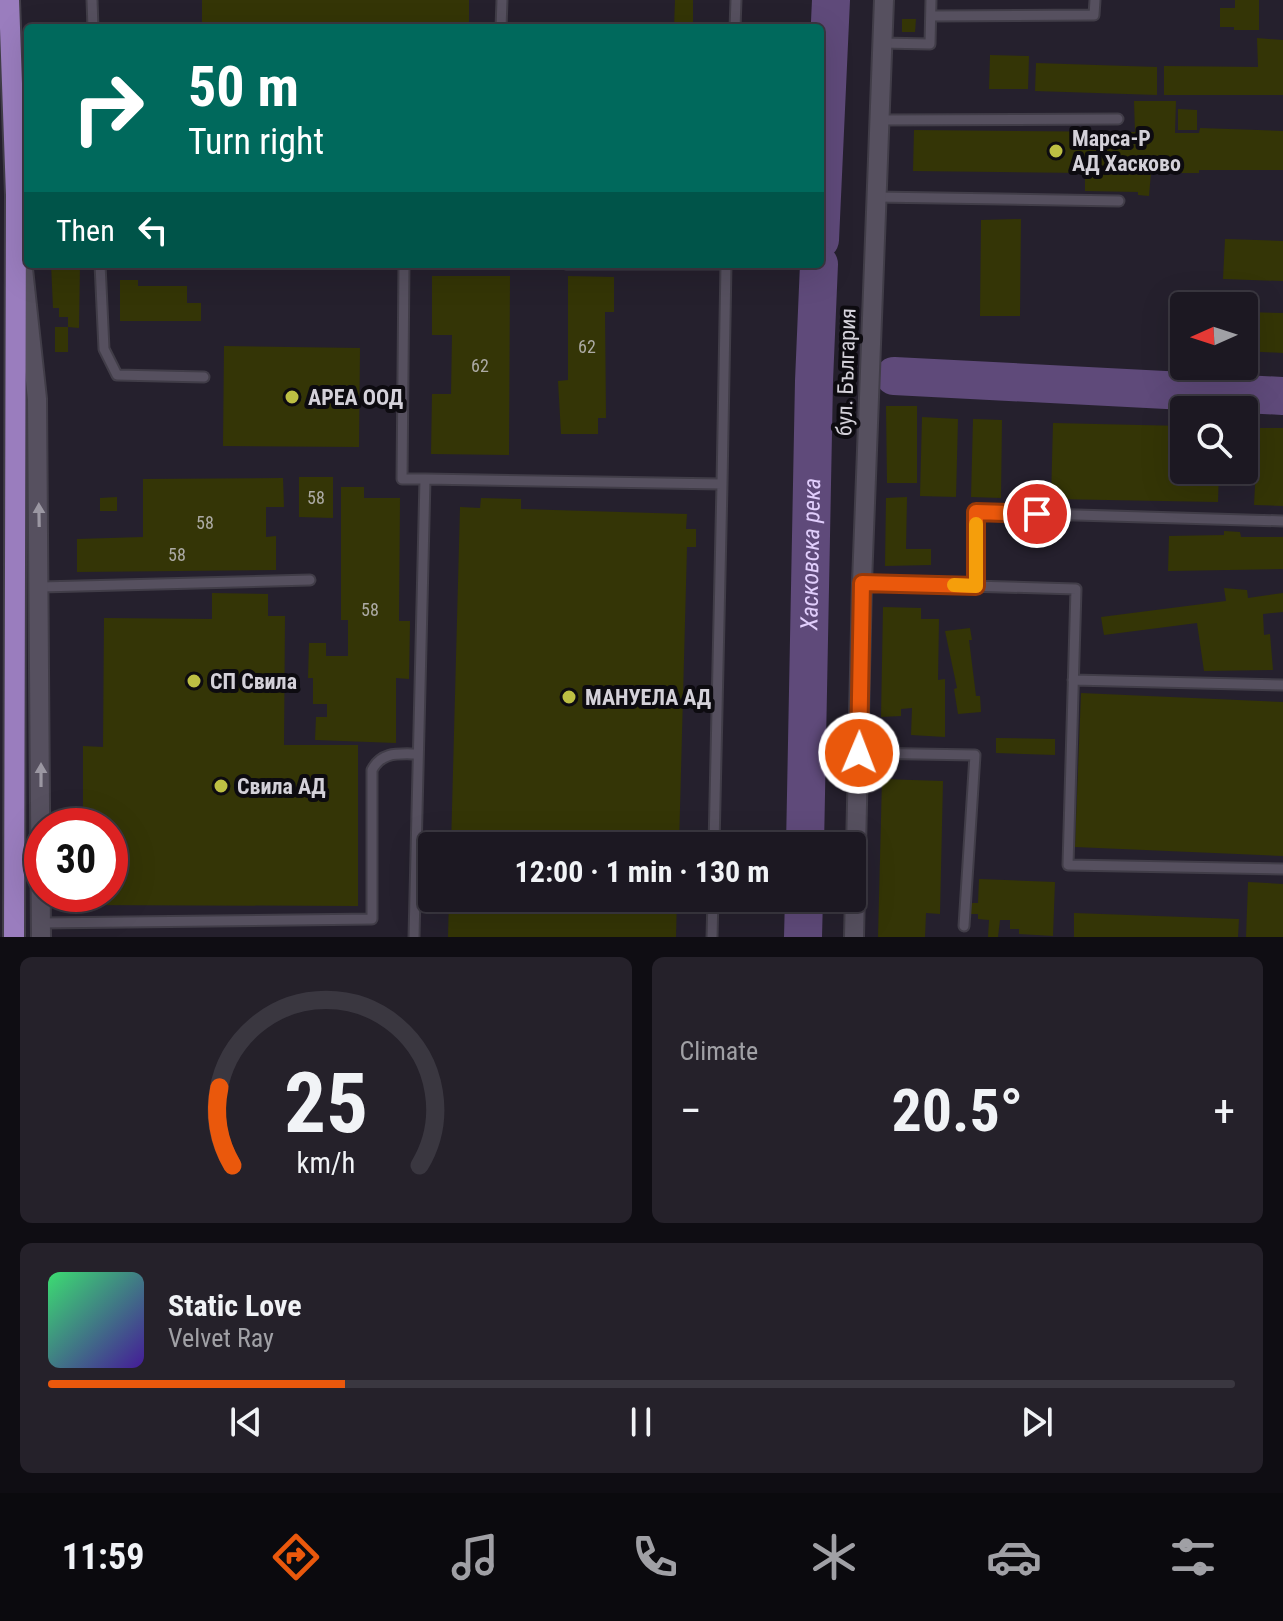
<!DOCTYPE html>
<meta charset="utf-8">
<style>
body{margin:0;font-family:"Roboto Condensed",sans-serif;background:#25212a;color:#f1f3f6;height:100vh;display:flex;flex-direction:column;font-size:30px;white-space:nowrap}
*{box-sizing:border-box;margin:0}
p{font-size:26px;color:#a0a0a5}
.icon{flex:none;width:44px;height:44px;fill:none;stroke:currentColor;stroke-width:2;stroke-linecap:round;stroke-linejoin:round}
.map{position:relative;height:937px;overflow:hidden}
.details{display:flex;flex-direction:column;gap:20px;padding:20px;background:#0f0d13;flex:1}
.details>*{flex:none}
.banner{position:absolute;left:24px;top:24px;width:800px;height:244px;border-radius:8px;box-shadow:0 8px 32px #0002,0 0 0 2px #3a3740;background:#00695c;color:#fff;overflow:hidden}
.needle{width:52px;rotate:267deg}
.controls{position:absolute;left:1170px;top:292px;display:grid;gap:16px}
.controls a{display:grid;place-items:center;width:88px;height:88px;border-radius:8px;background:#1c1822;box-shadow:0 8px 32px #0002,0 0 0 2px #3a3740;font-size:40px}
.speed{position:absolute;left:24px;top:808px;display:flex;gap:16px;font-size:40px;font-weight:700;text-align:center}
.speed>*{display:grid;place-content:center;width:104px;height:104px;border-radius:50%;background:#1c1822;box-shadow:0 8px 32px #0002,0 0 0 2px #3a3740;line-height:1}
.speed .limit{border:12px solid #d22;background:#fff;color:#111}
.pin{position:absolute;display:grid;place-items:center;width:68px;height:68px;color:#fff;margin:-34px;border:4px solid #fff;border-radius:50%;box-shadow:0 2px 8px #0007}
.me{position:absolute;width:88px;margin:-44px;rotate:1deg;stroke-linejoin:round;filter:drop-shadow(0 0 6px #0008)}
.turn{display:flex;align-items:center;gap:28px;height:168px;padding:0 32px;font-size:36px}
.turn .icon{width:104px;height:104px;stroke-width:2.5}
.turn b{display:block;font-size:56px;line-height:68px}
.then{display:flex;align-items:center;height:76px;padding:0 32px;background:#0003;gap:16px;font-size:30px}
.big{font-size:60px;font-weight:700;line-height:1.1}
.details .tile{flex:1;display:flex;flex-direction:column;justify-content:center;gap:12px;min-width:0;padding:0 28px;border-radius:12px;background:#25212a}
.details .dial{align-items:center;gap:0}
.dial svg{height:208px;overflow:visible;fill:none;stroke:#3a3740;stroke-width:7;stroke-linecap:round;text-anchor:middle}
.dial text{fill:#f1f3f6;stroke:none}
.song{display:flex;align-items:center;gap:24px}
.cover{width:96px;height:96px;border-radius:12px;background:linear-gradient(135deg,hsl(140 70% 55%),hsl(260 70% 35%))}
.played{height:8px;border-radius:4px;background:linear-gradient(90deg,#ea580c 25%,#3a3740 25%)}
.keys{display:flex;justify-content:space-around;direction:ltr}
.heat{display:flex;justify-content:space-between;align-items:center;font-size:44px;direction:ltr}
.details .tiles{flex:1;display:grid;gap:20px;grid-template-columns:1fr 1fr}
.tile:last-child{grid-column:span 2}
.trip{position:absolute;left:418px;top:832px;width:448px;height:80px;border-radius:8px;background:#1c1822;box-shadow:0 8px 32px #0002,0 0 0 2px #3a3740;font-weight:700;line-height:80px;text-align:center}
.tab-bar{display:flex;height:128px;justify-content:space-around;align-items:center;background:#0b0a0e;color:#a0a0a5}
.tab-bar .icon{width:56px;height:56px}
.tab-bar .active{color:#ea580c}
.tab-bar b{font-size:36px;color:#f1f3f6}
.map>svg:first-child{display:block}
</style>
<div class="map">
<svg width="1283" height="937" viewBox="0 0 1283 937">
<rect width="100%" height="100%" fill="#25202d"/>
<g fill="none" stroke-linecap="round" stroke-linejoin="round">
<g stroke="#5f4a7a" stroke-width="38">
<path d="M820,240L831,0"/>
<path d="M894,376L1283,396"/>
<path id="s1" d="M805,846L814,381L819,264"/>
<path d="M803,937L804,898"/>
</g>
</g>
<path fill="#343506" d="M202,0H469V28H202Z
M675,0H693V28H674Z
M1235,0H1259V30H1234V27H1220V8H1235Z
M902,19H916L915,32H902Z
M1257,38L1283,40V95H1164V66L1258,67Z
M990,55L1029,56L1028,89H989Z
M1036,63L1157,67V95L1035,91Z
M1134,101H1176L1175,133H1199L1200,128L1283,131V170H1199V173H1151L1149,196L1138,195V192L1085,191V173L913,171L914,130L1135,132Z
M1178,109L1197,110V130H1178Z
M1021,219L1020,316H980L981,220Z
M1225,239L1283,241V281L1223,279Z
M51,264H80L79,328L68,327V317H59V308H53Z
M432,276H510L509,455L431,454L432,394H451L452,335H432Z
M568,276L614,277V312H605L606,418H598V434H561L558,381L568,380Z
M120,280H138V286H187V303H201V321H120Z
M1244,312L1283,313V353L1244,351Z
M55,327H68V352H55Z
M224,346L360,348L359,447L223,446Z
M886,406H917V483H887Z
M922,417L958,419L956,497L920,496Z
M973,419L1002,420L1001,498L971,497Z
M1053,423L1184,426V470H1219L1218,502L1051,499Z
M1258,428H1283V506L1254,505Z
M299,477H333V518L299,517Z
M283,478L284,507H266V537L276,536V570L77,572V539L143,537V479Z
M341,487H364V498H400L399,621H410L409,679L396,678V743L315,740L316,717H327V704H313V678H308L309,643H326V656H348V620H341Z
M117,497V511H100V498Z
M907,497L906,549H931V565L885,566L886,498Z
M481,498L521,499V509L687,514L686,529H696V547H687L679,846H451L460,507L480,508Z
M1224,531L1240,532L1241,537H1283V569L1168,571L1169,536L1224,535Z
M1224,588L1247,590L1248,598L1283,593V612L1263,614L1264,635L1270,634L1273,670L1204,671L1197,623L1104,635L1101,617L1226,601Z
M212,593L268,594V616H285L284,745H358V906L82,905V894H110V826H83V746L103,747L104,618L212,619Z
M883,607L921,608V619H939L938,680L945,679V737L911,735L912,708L901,709V716L881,717Z
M970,628L972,640H969L976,696H980L981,712L958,714L954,689L957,688L945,631Z
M1081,693L1283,702V856L1075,847Z
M996,738L1055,739V755L996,753Z
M882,779L943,781L940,914L926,913L925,937H878Z
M979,879L1055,882L1053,936L1019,934V929H1010V920H1000L998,937H988L989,920L978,919V914H970L971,903H978Z
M1248,882L1283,884V937H1246Z
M449,898H677L676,937H448Z
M1074,913L1239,919L1238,937H1074Z"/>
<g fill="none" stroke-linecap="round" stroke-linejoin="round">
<defs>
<path id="lane" d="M92,0L93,28
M931,16L1094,15L1095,0
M501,28L502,0
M735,28L736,0
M882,43L930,44L931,0
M879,120L1118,119
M876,197L1119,201
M100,264L104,349L117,375L204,377
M404,264L402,479H425L414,937
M566,264H726
M425,479L722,484L726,265
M862,583L1076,589L1068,865L1283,869
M976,586V512L1283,521
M41,587L310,580
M1073,680L1283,685
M859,753L975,755L964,926
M714,846L722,484
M41,923L372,919V770C382,751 399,754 418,754
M712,937L713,898"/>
<path id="street" d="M23,269L37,399L41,937
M854,937L862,583L884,0"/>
<path id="primary" d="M9,0L16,195L14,937"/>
</defs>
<use href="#lane" stroke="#413d48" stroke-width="13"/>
<use href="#street" stroke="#413d48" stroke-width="22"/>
<use href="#primary" stroke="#413d48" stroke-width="24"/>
<use href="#lane" stroke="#56505f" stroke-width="9"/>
<use href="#street" stroke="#56505f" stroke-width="18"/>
<use href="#primary" stroke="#9a7dbe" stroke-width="20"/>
</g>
<defs><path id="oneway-solid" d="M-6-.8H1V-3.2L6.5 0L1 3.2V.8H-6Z" transform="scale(2)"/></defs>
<g fill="#9b97a2">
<use href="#oneway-solid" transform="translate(39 515) rotate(-91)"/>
<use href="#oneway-solid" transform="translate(41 775) rotate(-90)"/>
</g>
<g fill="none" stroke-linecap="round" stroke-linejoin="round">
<defs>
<path id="route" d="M859,753L862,583L976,586V512L1037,514"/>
</defs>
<use href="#route" stroke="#983908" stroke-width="20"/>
<use href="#route" stroke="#ea580c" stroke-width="14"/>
<path stroke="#f59e0b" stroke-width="14" d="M954,585L976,586V524"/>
</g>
<g fill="#bdbf43" stroke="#0d0b10" stroke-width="3">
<circle cx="1056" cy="151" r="8"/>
<circle cx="292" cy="397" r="8"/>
<circle cx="194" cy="681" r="8"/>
<circle cx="569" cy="697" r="8"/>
<circle cx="221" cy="786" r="8"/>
</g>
<g text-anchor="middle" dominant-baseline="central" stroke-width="8" stroke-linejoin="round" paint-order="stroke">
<g font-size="18" fill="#acaaa4">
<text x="587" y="346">62</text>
<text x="480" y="365">62</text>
<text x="316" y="497">58</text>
<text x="205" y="522">58</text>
<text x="177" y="554">58</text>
<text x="370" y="609">58</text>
</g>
<g font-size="22" font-weight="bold" fill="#d4d1d9" stroke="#0d0b10" text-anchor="start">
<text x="1072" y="138">Марса-Р<tspan x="1072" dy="25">АД Хасково</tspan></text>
<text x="308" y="397">АРЕА ООД</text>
<text x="210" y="681">СП Свила</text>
<text x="585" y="697">МАНУЕЛА АД</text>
<text x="237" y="786">Свила АД</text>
</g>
<g font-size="22" fill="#d4d1d9" stroke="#0d0b10">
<text transform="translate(846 372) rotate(-88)">бул. България</text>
</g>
<g font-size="24" font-style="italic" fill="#e1cefc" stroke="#0d0b10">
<text stroke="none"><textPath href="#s1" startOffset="292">Хасковска река</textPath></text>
</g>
</g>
</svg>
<div class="controls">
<a><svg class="needle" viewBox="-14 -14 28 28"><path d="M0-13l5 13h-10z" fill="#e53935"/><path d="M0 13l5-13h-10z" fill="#a0a0a5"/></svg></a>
<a><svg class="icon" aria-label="search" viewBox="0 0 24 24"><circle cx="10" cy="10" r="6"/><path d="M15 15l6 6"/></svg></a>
</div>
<div class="speed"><div class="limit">30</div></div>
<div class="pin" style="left:1037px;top:514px;background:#d93025"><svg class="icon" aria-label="arrive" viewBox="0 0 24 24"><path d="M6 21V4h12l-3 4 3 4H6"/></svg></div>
<svg class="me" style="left:859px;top:753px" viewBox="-20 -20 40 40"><circle r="17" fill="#ea580c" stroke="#fff" stroke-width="3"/><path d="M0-11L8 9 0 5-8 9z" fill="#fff"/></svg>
<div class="trip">12:00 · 1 min · 130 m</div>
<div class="banner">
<div class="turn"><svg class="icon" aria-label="right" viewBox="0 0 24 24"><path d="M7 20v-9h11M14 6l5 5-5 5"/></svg><div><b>50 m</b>Turn right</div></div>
<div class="then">Then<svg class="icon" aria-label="left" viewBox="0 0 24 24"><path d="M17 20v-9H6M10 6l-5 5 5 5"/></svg></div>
</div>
</div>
<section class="details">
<div class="tiles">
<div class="tile dial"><svg viewBox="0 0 100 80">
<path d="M14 69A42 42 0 1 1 86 69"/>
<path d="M14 69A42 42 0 0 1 9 39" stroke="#ea580c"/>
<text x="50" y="56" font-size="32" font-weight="700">25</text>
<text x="50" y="72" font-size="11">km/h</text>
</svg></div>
<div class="tile"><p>Climate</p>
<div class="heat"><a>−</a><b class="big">20.5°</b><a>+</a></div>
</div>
<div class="tile">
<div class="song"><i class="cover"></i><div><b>Static Love</b><p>Velvet Ray</p></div></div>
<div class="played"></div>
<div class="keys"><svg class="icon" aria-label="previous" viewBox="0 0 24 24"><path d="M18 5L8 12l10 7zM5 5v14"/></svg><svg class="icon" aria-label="pause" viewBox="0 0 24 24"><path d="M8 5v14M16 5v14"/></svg><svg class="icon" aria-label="next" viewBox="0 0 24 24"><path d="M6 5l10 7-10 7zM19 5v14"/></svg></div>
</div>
</div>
</section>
<nav class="tab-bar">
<b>11:59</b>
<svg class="icon active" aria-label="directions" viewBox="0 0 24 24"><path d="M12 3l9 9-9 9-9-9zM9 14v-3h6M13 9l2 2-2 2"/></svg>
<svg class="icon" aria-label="music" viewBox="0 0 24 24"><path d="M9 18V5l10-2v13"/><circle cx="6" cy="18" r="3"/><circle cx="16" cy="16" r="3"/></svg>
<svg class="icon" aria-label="phone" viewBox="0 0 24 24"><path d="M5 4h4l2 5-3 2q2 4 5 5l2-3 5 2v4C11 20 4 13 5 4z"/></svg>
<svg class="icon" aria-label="climate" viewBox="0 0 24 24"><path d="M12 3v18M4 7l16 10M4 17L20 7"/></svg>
<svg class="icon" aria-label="car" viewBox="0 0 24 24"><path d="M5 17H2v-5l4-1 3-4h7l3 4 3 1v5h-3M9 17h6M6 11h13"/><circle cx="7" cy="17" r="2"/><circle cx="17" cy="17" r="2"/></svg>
<svg class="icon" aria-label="filters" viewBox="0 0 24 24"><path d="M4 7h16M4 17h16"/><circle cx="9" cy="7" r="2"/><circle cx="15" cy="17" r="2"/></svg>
</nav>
